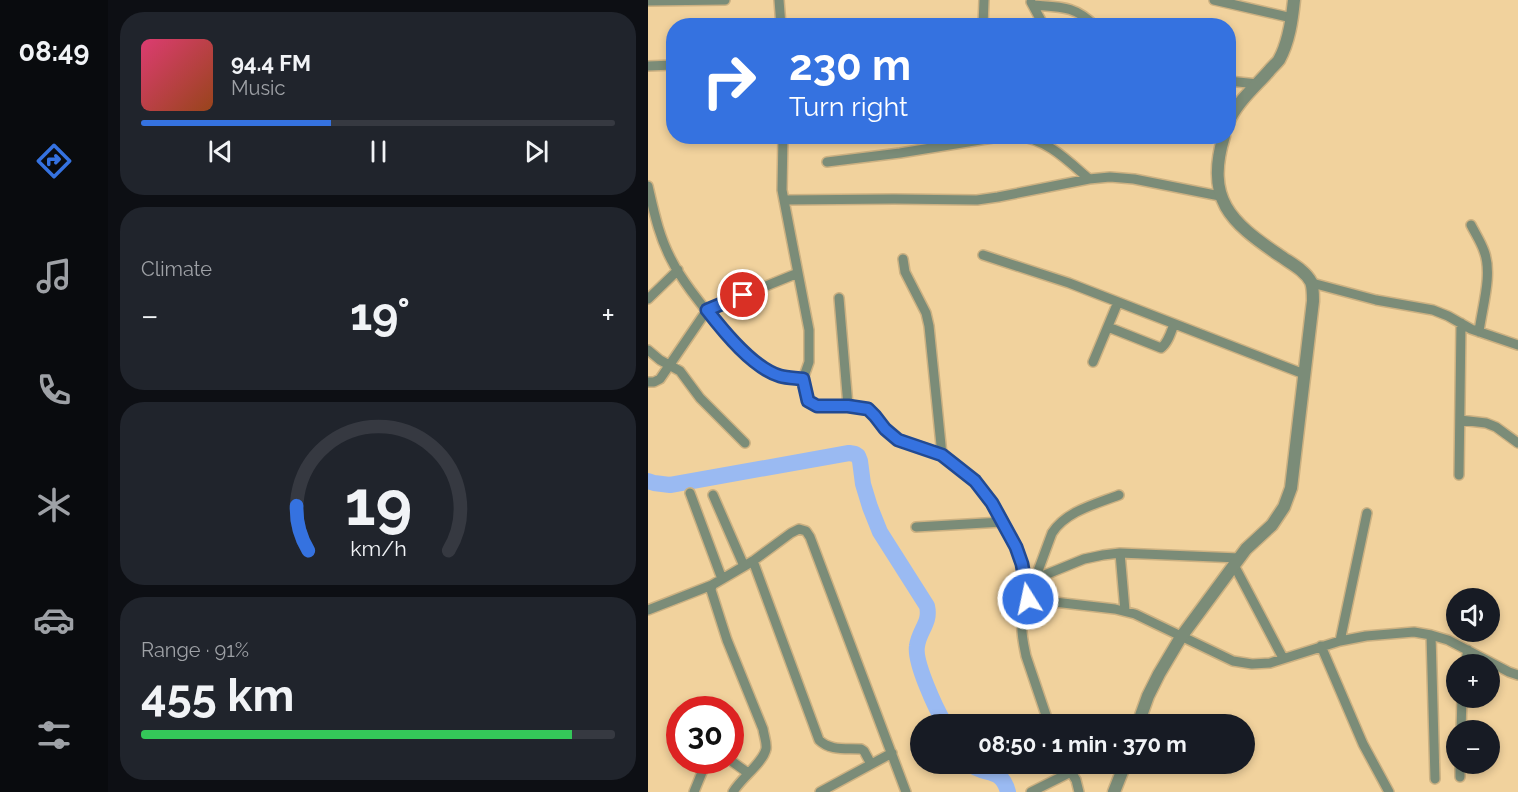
<!DOCTYPE html>
<meta charset="utf-8">
<style>
body{margin:0;font-family:Raleway,sans-serif;background:#20242c;color:#f1f3f6;height:100vh;display:flex;flex-direction:column;font-size:22px;white-space:nowrap}
*{box-sizing:border-box;margin:0}
p{font-size:20px;color:#9ea1a6}
.icon{flex:none;width:33px;height:33px;fill:none;stroke:currentColor;stroke-width:2;stroke-linecap:round;stroke-linejoin:round}
.map{position:relative;flex:1;overflow:hidden}
.sheet{display:flex;flex-direction:column;gap:12px;padding:12px;background:#0d0f14;width:540px}
.sheet>*{flex:none}
.hud{position:absolute;left:18px;top:18px;width:570px;height:126px;border-radius:24px;box-shadow:0 3px 9px #0003;background:#3572e0;color:#fff;overflow:hidden}
.buttons{position:absolute;left:798px;top:588px;display:grid;gap:12px}
.buttons a{display:grid;place-items:center;width:54px;height:54px;border-radius:50%;background:#171b24;box-shadow:0 3px 9px #0003;font-size:30px}
.speed{position:absolute;left:18px;top:696px;display:flex;gap:12px;font-size:30px;font-weight:700;text-align:center}
.speed>*{display:grid;place-content:center;width:78px;height:78px;border-radius:50%;background:#171b24;box-shadow:0 3px 9px #0003;line-height:1}
.speed .limit{border:9px solid #d22;background:#fff;color:#111}
.pin{position:absolute;display:grid;place-items:center;width:51px;height:51px;color:#fff;margin:-26px;border:3px solid #fff;border-radius:50%;box-shadow:0 2px 6px #0007}
.me{position:absolute;width:66px;margin:-33px;rotate:350deg;stroke-linejoin:round;filter:drop-shadow(0 0 4px #0008)}
.turn{display:flex;align-items:center;gap:21px;height:126px;padding:0 24px;font-size:27px}
.turn .icon{width:78px;height:78px;stroke-width:2.5}
.turn b{display:block;font-size:42px;line-height:51px}
.big{font-size:45px;font-weight:700;line-height:1.1}
.sheet .widget{flex:1;display:flex;flex-direction:column;justify-content:center;gap:9px;min-width:0;padding:0 21px;border-radius:24px;background:#20242c}
.sheet .dial{align-items:center;gap:0}
.dial svg{height:156px;overflow:visible;fill:none;stroke:#363941;stroke-width:7;stroke-linecap:round;text-anchor:middle}
.dial text{fill:#f1f3f6;stroke:none}
.song{display:flex;align-items:center;gap:18px}
.cover{width:72px;height:72px;border-radius:9px;background:linear-gradient(135deg,hsl(340 70% 55%),hsl(20 70% 35%))}
.played{height:6px;border-radius:3px;background:linear-gradient(90deg,#3572e0 40%,#363941 40%)}
.keys{display:flex;justify-content:space-around;direction:ltr}
.heat{display:flex;justify-content:space-between;align-items:center;font-size:33px;direction:ltr}
.charge{height:9px;border-radius:4px;background:linear-gradient(90deg,#34c759 91%,#363941 0)}
.trip{position:absolute;left:262px;top:714px;width:345px;height:60px;border-radius:30px;background:#171b24;box-shadow:0 3px 9px #0003;font-weight:700;line-height:60px;text-align:center}
main{display:flex;flex:1;min-height:0}
.menu{display:flex;flex-direction:column;width:108px;justify-content:space-around;align-items:center;background:#090b0e;color:#9ea1a6}
.menu .icon{width:42px;height:42px}
.menu .on{color:#3572e0}
.menu b{font-size:27px;color:#f1f3f6}
.map>svg:first-child{display:block}
</style>
<main>
<nav class="menu">
<b>08:49</b>
<svg class="icon on" aria-label="directions" viewBox="0 0 24 24"><path d="M12 3l9 9-9 9-9-9zM9 14v-3h6M13 9l2 2-2 2"/></svg>
<svg class="icon" aria-label="music" viewBox="0 0 24 24"><path d="M9 18V5l10-2v13"/><circle cx="6" cy="18" r="3"/><circle cx="16" cy="16" r="3"/></svg>
<svg class="icon" aria-label="phone" viewBox="0 0 24 24"><path d="M5 4h4l2 5-3 2q2 4 5 5l2-3 5 2v4C11 20 4 13 5 4z"/></svg>
<svg class="icon" aria-label="climate" viewBox="0 0 24 24"><path d="M12 3v18M4 7l16 10M4 17L20 7"/></svg>
<svg class="icon" aria-label="car" viewBox="0 0 24 24"><path d="M5 17H2v-5l4-1 3-4h7l3 4 3 1v5h-3M9 17h6M6 11h13"/><circle cx="7" cy="17" r="2"/><circle cx="17" cy="17" r="2"/></svg>
<svg class="icon" aria-label="filters" viewBox="0 0 24 24"><path d="M4 7h16M4 17h16"/><circle cx="9" cy="7" r="2"/><circle cx="15" cy="17" r="2"/></svg>
</nav>
<section class="sheet">
<div class="widget">
<div class="song"><i class="cover"></i><div><b>94.4 FM</b><p>Music</p></div></div>
<div class="played"></div>
<div class="keys"><svg class="icon" aria-label="previous" viewBox="0 0 24 24"><path d="M18 5L8 12l10 7zM5 5v14"/></svg><svg class="icon" aria-label="pause" viewBox="0 0 24 24"><path d="M8 5v14M16 5v14"/></svg><svg class="icon" aria-label="next" viewBox="0 0 24 24"><path d="M6 5l10 7-10 7zM19 5v14"/></svg></div>
</div>
<div class="widget"><p>Climate</p>
<div class="heat"><a>−</a><b class="big">19°</b><a>+</a></div>
</div>
<div class="widget dial"><svg viewBox="0 0 100 80">
<path d="M14 69A42 42 0 1 1 86 69"/>
<path d="M14 69A42 42 0 0 1 8 46" stroke="#3572e0"/>
<text x="50" y="56" font-size="32" font-weight="700">19</text>
<text x="50" y="72" font-size="11">km/h</text>
</svg></div>
<div class="widget"><p>Range · 91%</p><b class="big">455 km</b><div class="charge"></div></div>
</section>
<div class="map">
<svg width="870" height="792" viewBox="0 0 870 792">
<rect width="100%" height="100%" fill="#f1d29d"/>
<g fill="none" stroke-linecap="round" stroke-linejoin="round">
<path stroke="#9abaf2" stroke-width="16" d="M0,481L6,483L22,485L201,453L207,454L210,456L212,461L215,484L222,507L232,532L279,606C283,623 271,630 269,646C266,662 288,709 297,724
M322,764C337,777 353,766 360,792"/>
<defs>
<path id="minor" d="M131,0L133,26
M566,0L644,18
M0,1L77,0
M383,2L396,26
M385,5C411,7 427,5 447,26
M335,26L336,0
M0,66L26,65
M580,81L610,84
M369,136C399,139 419,160 441,179
M179,162L252,153L357,136
M0,186C6,212 11,237 24,261C39,291 100,367 132,376C139,378 148,378 155,379L161,362V330L134,190L135,136
M136,200L246,199L329,200L350,197L441,179L462,177L486,179L572,196
M823,225C827,233 833,242 836,251C845,274 834,307 831,332
M335,255L421,283L656,374
M255,259L257,272L278,313L281,326L294,455
M664,283L728,300L785,310L800,316L823,329L870,345
M191,298L200,406
M0,299L30,270
M460,327L513,348C520,343 523,332 526,324
M0,350L12,360L32,371L52,398L97,443
M445,362L470,302
M155,379L160,401L169,407L200,406L220,409L227,416L237,429L250,440C265,445 281,448 294,455C337,478 378,549 379,597C380,606 375,615 374,624C373,634 376,646 378,656L401,724
M0,382H6L12,379L59,310L150,273
M812,420L838,423L848,427L870,443
M811,475L813,323
M42,493L74,579
M65,495L96,566
M268,527L354,522
M472,553L477,611
M105,561L171,740C182,751 198,748 213,749L216,751L223,764
M586,565L635,658
M387,579L404,533C418,511 448,504 471,495
M377,583L436,559L455,555L472,553L591,558
M380,599L467,609L487,614L585,661L604,664L622,663L692,641L718,636L766,632L783,635L800,640L861,672L870,675
M0,610L64,585
M783,635L787,779
M692,641L719,513
M673,646L715,744L741,792
M817,664L820,650
M813,730L814,698
M82,760L100,773
M418,764L428,780L431,792
M812,777V764
M46,792L59,760
M85,792C93,778 115,763 118,749C119,743 116,736 115,729L79,640L63,590L64,585L105,561L143,533L151,529L158,531L162,537L258,792
M172,792L244,753
M383,792L423,772"/>
<path id="tertiary" d="M580,123C588,103 607,87 621,71C624,67 628,64 631,60C641,42 644,20 646,0
M490,724L500,696L511,674L533,637L598,549L624,525L636,507L643,488L665,301C665,295 665,287 663,282C657,270 642,263 631,255C582,222 557,199 576,136
M466,792L477,764"/>
</defs>
<use href="#minor" stroke="#ccb182" stroke-width="12"/>
<use href="#tertiary" stroke="#ccb182" stroke-width="15"/>
<use href="#minor" stroke="#7b8c78" stroke-width="9"/>
<use href="#tertiary" stroke="#7b8c78" stroke-width="12"/>
</g>
<g fill="none" stroke-linecap="round" stroke-linejoin="round">
<defs>
<path id="route" d="M95,295L59,310C76,332 105,368 132,376C139,378 148,378 155,379L160,401L169,406H200L220,409L227,416L237,429L250,440L294,455L327,481L344,503L368,547L374,564L380,599"/>
</defs>
<use href="#route" stroke="#224a92" stroke-width="15"/>
<use href="#route" stroke="#3572e0" stroke-width="10"/>
</g>
</svg>
<div class="buttons">
<a><svg class="icon" aria-label="sound" viewBox="0 0 24 24"><path d="M4 9h4l5-4v14l-5-4H4zM17 9q2 3 0 6"/></svg></a>
<a>+</a>
<a>−</a>
</div>
<div class="speed"><div class="limit">30</div></div>
<div class="pin" style="left:95px;top:295px;background:#d93025"><svg class="icon" aria-label="arrive" viewBox="0 0 24 24"><path d="M6 21V4h12l-3 4 3 4H6"/></svg></div>
<svg class="me" style="left:380px;top:599px" viewBox="-20 -20 40 40"><circle r="17" fill="#3572e0" stroke="#fff" stroke-width="3"/><path d="M0-11L8 9 0 5-8 9z" fill="#fff"/></svg>
<div class="trip">08:50 · 1 min · 370 m</div>
<div class="hud">
<div class="turn"><svg class="icon" aria-label="right" viewBox="0 0 24 24"><path d="M7 20v-9h11M14 6l5 5-5 5"/></svg><div><b>230 m</b>Turn right</div></div>
</div>
</div>
</main>
